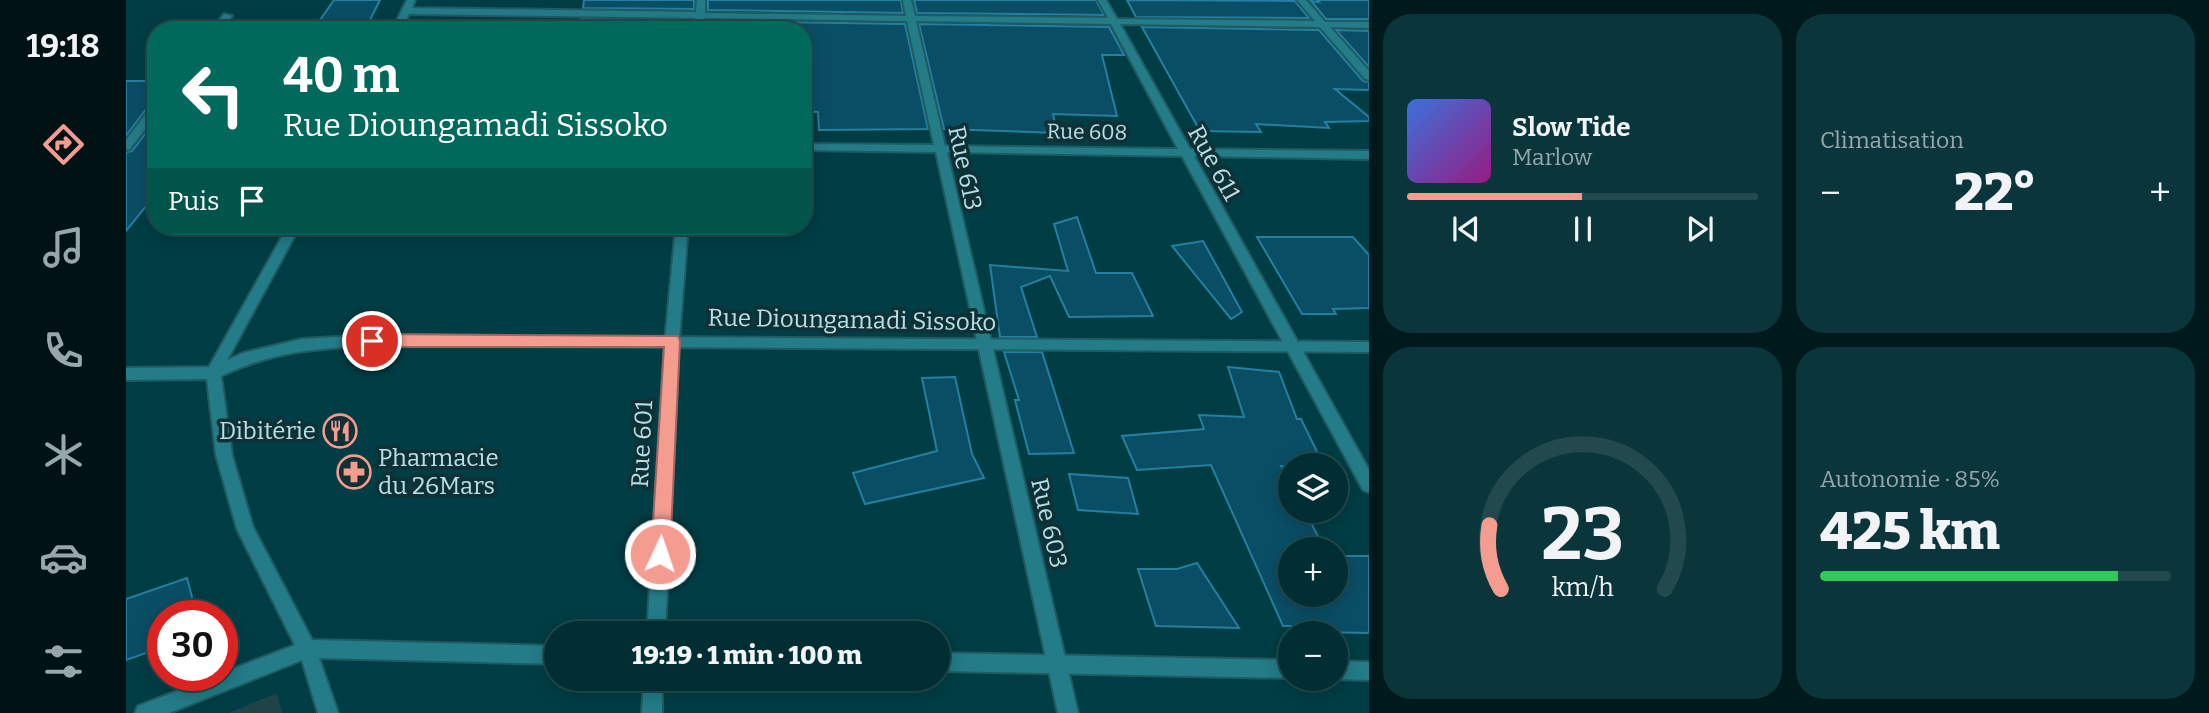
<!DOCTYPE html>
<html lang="fr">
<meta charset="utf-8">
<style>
body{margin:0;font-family:Bitter,serif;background:#0a363b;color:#f1f3f6;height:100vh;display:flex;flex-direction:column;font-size:26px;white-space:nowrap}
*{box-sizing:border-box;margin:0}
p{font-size:23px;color:#95a8ac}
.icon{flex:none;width:38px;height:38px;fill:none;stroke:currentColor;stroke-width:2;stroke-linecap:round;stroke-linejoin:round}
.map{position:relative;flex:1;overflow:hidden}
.details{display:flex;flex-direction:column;gap:14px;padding:14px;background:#00191c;width:840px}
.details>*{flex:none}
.guide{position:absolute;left:21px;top:21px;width:665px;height:214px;border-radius:28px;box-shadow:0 4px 18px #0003,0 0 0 2px #224a4e;background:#00695c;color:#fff;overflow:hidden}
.fabs{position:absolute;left:1152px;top:453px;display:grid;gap:14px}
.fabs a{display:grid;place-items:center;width:70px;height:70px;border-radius:50%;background:#002e33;box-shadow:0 4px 18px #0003,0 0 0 2px #224a4e;font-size:35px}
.speed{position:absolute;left:21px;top:600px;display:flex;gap:14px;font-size:35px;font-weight:700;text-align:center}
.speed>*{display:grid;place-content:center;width:91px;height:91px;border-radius:50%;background:#002e33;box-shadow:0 4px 18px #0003,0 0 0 2px #224a4e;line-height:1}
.speed .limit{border:10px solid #d22;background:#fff;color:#111}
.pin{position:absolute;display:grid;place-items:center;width:60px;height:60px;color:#fff;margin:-30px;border:4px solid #fff;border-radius:50%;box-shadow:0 2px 7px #0007}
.me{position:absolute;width:77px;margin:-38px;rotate:3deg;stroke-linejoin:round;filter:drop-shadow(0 0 5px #0008)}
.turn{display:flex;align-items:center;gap:24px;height:147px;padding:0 21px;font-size:32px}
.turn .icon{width:91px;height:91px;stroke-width:2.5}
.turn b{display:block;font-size:49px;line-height:60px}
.then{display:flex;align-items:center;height:66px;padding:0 21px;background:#0003;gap:14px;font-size:26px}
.big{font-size:52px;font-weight:800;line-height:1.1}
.details .widget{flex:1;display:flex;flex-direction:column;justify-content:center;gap:10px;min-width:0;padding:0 24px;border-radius:28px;background:#0a363b}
.details .dial{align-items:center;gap:0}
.dial svg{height:182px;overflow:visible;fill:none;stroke:#224a4e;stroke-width:7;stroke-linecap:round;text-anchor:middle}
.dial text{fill:#f1f3f6;stroke:none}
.song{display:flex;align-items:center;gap:21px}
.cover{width:84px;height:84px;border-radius:10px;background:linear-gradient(135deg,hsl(220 70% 55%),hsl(310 70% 35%))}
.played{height:7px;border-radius:4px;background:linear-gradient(90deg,#f59c90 50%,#224a4e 50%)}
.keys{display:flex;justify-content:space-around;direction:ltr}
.heat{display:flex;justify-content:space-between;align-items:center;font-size:38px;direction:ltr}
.charge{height:10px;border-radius:5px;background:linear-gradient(90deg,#34c759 85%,#224a4e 0)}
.details .tiles{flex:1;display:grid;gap:14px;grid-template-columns:repeat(2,1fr)}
.trip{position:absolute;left:418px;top:621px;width:406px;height:70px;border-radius:35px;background:#002e33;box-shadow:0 4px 18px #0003,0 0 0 2px #224a4e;font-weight:800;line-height:70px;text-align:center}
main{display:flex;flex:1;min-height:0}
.tab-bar{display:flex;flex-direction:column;width:126px;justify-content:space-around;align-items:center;background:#001214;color:#95a8ac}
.tab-bar .icon{width:49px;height:49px}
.tab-bar .selected{color:#f59c90}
.tab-bar b{font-size:32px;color:#f1f3f6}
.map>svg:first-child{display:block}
</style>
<main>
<nav class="tab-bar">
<b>19:18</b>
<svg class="icon selected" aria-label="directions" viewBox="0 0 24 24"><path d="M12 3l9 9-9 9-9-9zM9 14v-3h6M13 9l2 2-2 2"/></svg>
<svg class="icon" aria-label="music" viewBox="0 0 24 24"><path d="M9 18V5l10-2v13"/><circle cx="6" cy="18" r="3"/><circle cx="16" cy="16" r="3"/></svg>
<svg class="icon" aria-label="phone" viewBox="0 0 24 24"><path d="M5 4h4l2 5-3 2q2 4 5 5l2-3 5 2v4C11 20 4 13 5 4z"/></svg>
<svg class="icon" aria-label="climate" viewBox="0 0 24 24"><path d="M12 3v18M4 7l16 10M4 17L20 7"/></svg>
<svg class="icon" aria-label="car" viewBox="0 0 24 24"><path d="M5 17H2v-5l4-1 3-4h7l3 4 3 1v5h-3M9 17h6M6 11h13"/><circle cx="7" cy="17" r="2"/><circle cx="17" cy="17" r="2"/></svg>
<svg class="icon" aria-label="filters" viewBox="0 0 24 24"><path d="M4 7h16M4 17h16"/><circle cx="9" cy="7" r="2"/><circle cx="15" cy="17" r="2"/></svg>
</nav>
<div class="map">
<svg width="1243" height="713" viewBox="0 0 1243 713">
<rect width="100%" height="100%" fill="#003d44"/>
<path fill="#1f4348" d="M151,693L156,713H103Z"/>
<path fill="#0a4e66" stroke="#267fa0" stroke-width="2" d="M208,0H254L239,30H187Z
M458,0H568V9L457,8Z
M582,0H775L777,13L582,10Z
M788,0H970L978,15L791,13Z
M1001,0L1169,1L1183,18L1010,17Z
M1191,0H1243V19H1200L1185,1L1193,2Z
M455,19L566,21L565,30H452Z
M581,21L779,24L802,129L693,130L692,112L677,111V30H581Z
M793,24L983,27L998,55H976L991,116L927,114L931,133L818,129Z
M1016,27L1193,30L1237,81L1243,82V90L1209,89L1243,117V121L1199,122L1203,128L1130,124L1135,132L1074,131Z
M1210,30L1243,31V67Z
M0,81H30V103L24,104L0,136Z
M30,120V194L0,231V152L6,151Z
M951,217L970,273H1006L1027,316L943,317L924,276L895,287L911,337H874L864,265L942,271L928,224Z
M1131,237H1227L1243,255V308L1207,309L1210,314H1176Z
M1077,241L1116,312L1105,319L1046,246Z
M878,352H916L948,453L903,454L889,400H893Z
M1102,367L1153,372L1171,419H1175L1198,466H1155L1164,481V511H1179L1199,550H1164V595H1209V556H1243V633L1190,632L1187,626H1157L1085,465L1011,470L996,436L1078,429L1073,415L1118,417Z
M829,377L846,454L858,478L739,504L727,473L811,451L796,378Z
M943,474L1002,478L1012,514L952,510Z
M1071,563L1113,628L1030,626L1012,569H1051Z
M61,578L71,616H37V647L0,660V599Z"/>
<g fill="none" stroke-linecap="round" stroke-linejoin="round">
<defs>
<path id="minor" d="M281,0H289L286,8L570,12L571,0H579V13L780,16L777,0H785L789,16L982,18L972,0H980L991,19L1189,21L1171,0H1180L1199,22H1243V28L1204,27L1243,71V80L1239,79L1194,27L994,24L1064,149L1243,151V159L1068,156L1243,470V492L1237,490L1056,156L821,152L952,713H932L810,152L677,150V144L808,145L781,21L578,18V30H568L569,18L283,14L276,30H266ZM790,21L985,24L1052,149L819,146Z
M98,14L106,16L95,30H86Z
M30,105V115L4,149L0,150V140L26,106Z
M162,226H174L92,377H82L80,373L82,369Z
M550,226H562L553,341L539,634H521L539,341Z
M518,679H536V713H516Z"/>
<path id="tertiary" d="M246,335L1243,342V352L246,345C189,349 148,351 95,376L106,455L127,527L186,640L430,646V664L193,658L212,713H192L176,660L43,713H9L12,706L90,676H96V673L169,645L111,529L90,455L81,379L0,380V368L86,367L117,353L176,339Z
M812,653L1164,660V678L812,671Z
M1209,661L1243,662V680L1208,679Z"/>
</defs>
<use href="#minor" stroke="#205b62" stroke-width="4"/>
<use href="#tertiary" stroke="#205b62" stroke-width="4"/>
<use href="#minor" fill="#237c88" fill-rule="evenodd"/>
<use href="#tertiary" fill="#237c88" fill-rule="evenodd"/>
</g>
<path fill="#f59c90" stroke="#9f655e" stroke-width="2" d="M246,334L552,336L554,341L544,554L541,560L534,563L527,560L525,554L538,347H246L238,341Z"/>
<defs>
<symbol id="restaurant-ring" viewBox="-11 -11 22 22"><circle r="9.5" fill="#103035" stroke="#f59c90" stroke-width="1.5"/><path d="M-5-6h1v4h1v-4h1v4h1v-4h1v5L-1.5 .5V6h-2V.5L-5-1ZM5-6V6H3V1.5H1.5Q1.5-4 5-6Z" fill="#f59c90"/></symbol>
<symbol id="pharmacy-ring" viewBox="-11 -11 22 22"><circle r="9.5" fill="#103035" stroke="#f59c90" stroke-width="1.5"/><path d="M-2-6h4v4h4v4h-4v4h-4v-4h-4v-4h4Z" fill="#f59c90"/></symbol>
</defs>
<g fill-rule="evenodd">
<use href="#restaurant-ring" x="195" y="412" width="38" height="38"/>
<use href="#pharmacy-ring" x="209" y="453" width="38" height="38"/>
</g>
<g text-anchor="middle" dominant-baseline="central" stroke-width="7" stroke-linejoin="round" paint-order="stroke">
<g font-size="21" fill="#b4e1e8" stroke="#103035">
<text transform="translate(961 132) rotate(1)">Rue 608</text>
</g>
<g font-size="24" fill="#b4e1e8" stroke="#103035">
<text transform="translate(1088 163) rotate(61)">Rue 611</text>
<text transform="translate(839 168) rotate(78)">Rue 613</text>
<text transform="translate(726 320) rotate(1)">Rue Dioungamadi Sissoko</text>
<text transform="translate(516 444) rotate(-87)">Rue 601</text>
<text transform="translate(923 523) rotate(77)">Rue 603</text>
</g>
<g font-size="24" fill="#b4e1e8" stroke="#103035" text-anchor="end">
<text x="190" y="431">Dibitérie</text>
<text x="252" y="458" text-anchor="start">Pharmacie<tspan x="252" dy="28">du 26Mars</tspan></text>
</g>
</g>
</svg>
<div class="fabs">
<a><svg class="icon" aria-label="layers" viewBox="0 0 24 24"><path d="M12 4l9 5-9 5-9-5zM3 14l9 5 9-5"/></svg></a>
<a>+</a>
<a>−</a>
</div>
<div class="speed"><div class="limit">30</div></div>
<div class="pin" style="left:246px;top:341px;background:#d93025"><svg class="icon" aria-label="arrive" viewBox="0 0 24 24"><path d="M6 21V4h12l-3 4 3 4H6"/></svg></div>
<svg class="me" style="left:534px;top:554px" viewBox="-20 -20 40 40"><circle r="17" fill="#f59c90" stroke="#fff" stroke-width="3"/><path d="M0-11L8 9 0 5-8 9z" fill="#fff"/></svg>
<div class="trip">19:19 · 1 min · 100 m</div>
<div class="guide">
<div class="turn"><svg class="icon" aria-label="left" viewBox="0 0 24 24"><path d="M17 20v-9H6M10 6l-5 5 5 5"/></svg><div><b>40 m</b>Rue Dioungamadi Sissoko</div></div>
<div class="then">Puis<svg class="icon" aria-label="arrive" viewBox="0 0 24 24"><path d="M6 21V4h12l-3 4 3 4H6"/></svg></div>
</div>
</div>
<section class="details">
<div class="tiles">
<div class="widget">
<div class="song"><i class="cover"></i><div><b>Slow Tide</b><p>Marlow</p></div></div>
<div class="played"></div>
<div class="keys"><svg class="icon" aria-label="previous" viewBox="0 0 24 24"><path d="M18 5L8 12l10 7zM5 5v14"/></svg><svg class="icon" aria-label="pause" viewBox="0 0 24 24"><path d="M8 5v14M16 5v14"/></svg><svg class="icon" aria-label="next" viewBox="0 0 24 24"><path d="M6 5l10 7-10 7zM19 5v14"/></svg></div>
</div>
<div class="widget"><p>Climatisation</p>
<div class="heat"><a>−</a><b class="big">22°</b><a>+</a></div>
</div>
<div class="widget dial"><svg viewBox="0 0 100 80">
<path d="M14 69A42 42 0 1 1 86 69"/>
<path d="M14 69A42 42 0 0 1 9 41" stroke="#f59c90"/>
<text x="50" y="56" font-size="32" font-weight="700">23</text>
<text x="50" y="72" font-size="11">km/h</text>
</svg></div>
<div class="widget"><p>Autonomie · 85%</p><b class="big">425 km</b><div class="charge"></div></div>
</div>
</section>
</main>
